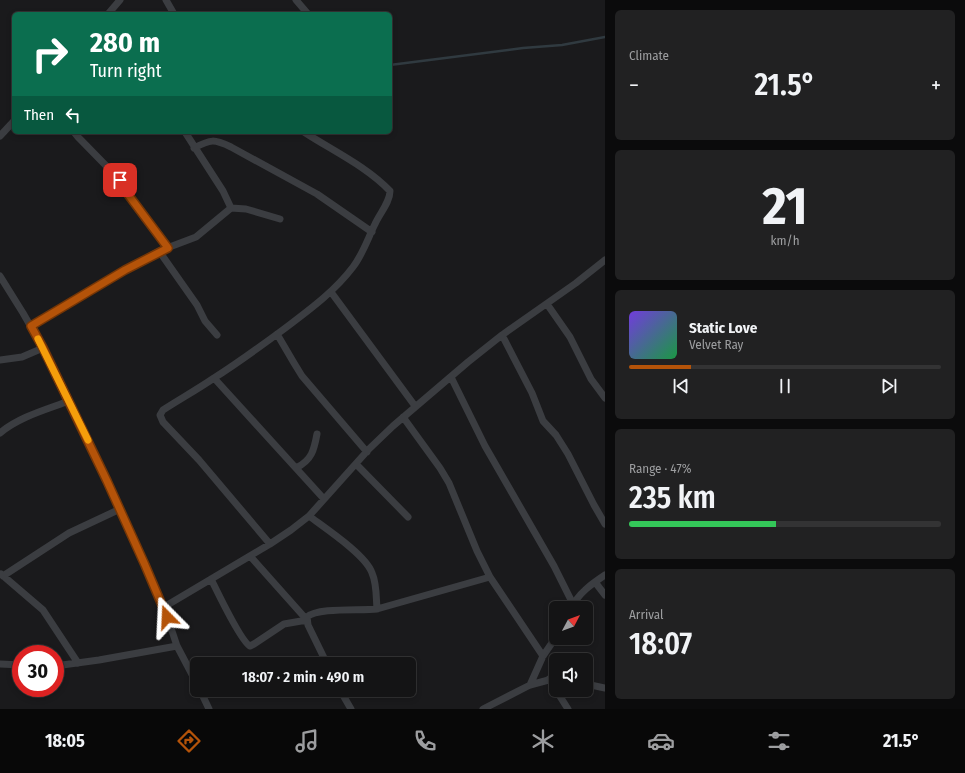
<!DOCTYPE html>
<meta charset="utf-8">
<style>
body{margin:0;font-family:"Fira Sans Condensed",sans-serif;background:#212122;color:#f1f3f6;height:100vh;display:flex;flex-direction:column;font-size:15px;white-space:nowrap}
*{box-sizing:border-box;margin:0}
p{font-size:13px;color:#9d9ea0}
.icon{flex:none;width:22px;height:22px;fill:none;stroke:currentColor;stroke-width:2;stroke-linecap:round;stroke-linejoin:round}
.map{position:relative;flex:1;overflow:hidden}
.panel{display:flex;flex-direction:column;gap:10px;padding:10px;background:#0b0b0c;width:360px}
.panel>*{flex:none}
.banner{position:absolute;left:12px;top:12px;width:380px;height:122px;border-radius:6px;box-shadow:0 2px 6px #0003,0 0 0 1px #333334;background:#0b6e4f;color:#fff;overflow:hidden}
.needle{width:26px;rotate:49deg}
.fabs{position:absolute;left:549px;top:601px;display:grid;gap:8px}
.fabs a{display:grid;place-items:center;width:44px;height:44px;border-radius:6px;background:#141415;box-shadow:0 2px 6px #0003,0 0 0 1px #333334;font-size:20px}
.speed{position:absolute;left:12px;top:645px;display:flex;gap:8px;font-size:20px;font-weight:700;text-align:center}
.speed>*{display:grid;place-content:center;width:52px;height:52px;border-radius:50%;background:#141415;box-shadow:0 2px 6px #0003,0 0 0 1px #333334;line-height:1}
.speed .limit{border:6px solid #d22;background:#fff;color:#111}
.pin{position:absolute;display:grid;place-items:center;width:34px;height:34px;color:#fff;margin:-17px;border-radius:8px;box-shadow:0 2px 6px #0006}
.me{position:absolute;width:44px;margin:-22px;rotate:339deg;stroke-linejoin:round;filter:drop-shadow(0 0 3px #0008)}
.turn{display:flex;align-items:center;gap:14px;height:84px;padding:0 12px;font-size:18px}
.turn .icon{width:52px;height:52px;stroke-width:2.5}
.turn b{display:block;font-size:28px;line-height:34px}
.then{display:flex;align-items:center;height:38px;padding:0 12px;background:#0003;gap:8px;font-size:15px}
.big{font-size:30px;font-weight:600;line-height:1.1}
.panel .tile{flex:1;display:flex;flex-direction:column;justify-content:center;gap:6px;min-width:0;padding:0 14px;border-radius:6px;background:#212122}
.panel .dial{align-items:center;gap:0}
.dial b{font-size:52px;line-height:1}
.song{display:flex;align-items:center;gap:12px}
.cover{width:48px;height:48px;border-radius:6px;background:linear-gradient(135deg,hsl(260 70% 55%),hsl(140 70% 35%))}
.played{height:4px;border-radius:2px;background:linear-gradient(90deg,#b45309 20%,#333334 20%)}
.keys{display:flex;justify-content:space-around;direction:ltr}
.heat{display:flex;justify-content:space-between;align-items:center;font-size:22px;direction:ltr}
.charge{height:6px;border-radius:3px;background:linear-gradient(90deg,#34c759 47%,#333334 0)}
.trip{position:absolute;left:190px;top:657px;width:226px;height:40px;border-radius:6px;background:#141415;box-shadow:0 2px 6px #0003,0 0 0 1px #333334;font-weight:600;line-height:40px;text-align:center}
.tabs{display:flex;height:64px;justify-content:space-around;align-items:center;background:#080808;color:#9d9ea0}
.tabs .icon{width:28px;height:28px}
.tabs .on{color:#b45309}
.tabs b{font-size:18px;color:#f1f3f6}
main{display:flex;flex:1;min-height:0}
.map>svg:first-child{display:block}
</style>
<main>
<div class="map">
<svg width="605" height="709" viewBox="0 0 605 709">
<rect width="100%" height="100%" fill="#1a1a1c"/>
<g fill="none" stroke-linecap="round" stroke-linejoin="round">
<path stroke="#303a40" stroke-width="2.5" d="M390,65L523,48L562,45L605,37"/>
<path stroke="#3b3d41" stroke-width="7" d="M166,0L174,14
M296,0L308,14
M108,14L120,0
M74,132L78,137L120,180L127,193L168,248
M185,132L223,191L231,208
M0,136L14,121
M194,148C211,139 214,139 231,147L317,194L372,232
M159,251L197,305L205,321L217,335
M0,276L23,313L43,348L126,523L164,607L177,646L197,684
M331,292L415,406
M547,304L570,337L591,379L605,398
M31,326L102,283L159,251L196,237L231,208L246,209L280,219
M277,334L294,363L302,376L367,452
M502,335L532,393L543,421L556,435L568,454L594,505L605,524
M0,360L22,357L43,348
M451,377L485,446L554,566L573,604
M214,378L324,499
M403,417L440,468L449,483L477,551L490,577L543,656
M0,433C19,417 45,410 69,401
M356,464L408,517
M296,468C312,460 314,450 317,434
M309,516C325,528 366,555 372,573C377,584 376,598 377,609
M270,544L199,460L163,422L160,415L163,410C180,399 198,389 214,378C238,363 261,346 284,329C309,310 334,292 353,267C363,254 368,238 375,224C380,213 390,202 390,191C366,166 333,151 304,132
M250,556L307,620
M1,574L43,610L78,663
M3,576L69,533L120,509
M211,579C217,591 241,642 250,646L254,644L284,624L307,620
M595,582L605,595
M164,607L270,544L291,530L309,516L369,449L393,426L468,362L502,335L576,283L605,260
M572,608C577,594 593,583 605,575
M0,664L21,665
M327,664L308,625L307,617C318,607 361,611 377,609L490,577
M55,666L99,660L177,646
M549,679L568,709
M586,684L605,688
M530,685L543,656L556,637
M200,690L209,709
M340,690L351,709
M483,709L530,685L556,678"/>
</g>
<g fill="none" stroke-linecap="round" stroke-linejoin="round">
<defs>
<path id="route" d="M120,180L127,193L168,248L125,270L31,326L43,348L107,481L145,565L167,617"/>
</defs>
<use href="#route" stroke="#753606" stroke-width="10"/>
<use href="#route" stroke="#b45309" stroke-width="7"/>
<path stroke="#f59e0b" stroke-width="7" d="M38,339L88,440"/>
</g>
</svg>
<div class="fabs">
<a><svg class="needle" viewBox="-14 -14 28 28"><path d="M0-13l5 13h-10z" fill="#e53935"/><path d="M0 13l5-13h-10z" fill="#9d9ea0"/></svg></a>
<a><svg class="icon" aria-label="sound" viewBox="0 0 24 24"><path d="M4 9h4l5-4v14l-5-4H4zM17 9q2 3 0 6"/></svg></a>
</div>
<div class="speed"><div class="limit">30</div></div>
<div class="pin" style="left:120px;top:180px;background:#d93025"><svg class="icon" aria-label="arrive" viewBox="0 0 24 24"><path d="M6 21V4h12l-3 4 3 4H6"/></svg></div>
<svg class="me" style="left:167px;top:617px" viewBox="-20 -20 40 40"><path d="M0-17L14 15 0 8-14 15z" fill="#b45309" stroke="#fff" stroke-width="4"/></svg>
<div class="trip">18:07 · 2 min · 490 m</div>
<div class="banner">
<div class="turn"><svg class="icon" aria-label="right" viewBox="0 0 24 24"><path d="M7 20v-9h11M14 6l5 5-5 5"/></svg><div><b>280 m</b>Turn right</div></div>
<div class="then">Then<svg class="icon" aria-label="left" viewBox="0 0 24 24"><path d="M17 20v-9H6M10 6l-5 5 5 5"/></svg></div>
</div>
</div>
<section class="panel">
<div class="tile"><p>Climate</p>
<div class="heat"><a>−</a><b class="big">21.5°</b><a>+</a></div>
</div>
<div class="tile dial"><b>21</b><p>km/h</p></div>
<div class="tile">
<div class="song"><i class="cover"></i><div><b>Static Love</b><p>Velvet Ray</p></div></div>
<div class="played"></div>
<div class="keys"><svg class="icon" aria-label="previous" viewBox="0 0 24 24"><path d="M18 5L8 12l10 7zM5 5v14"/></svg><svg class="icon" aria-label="pause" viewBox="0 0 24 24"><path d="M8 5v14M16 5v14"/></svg><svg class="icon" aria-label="next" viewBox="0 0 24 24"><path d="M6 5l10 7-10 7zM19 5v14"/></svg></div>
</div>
<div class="tile"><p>Range · 47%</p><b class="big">235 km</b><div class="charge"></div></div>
<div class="tile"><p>Arrival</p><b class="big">18:07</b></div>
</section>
</main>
<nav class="tabs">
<b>18:05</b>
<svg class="icon on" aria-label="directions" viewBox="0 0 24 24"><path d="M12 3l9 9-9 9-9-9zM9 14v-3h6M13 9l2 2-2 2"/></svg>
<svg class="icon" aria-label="music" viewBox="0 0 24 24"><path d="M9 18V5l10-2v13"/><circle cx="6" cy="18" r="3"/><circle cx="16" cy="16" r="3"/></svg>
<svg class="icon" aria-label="phone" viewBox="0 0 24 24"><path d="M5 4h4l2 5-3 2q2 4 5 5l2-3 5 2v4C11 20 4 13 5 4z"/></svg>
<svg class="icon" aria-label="climate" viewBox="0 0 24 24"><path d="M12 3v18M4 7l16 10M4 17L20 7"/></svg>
<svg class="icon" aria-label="car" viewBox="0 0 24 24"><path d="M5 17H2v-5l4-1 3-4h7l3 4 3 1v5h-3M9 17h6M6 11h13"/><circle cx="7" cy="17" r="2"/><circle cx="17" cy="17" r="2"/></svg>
<svg class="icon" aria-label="filters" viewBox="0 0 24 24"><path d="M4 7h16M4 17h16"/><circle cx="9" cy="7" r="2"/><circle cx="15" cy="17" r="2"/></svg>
<b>21.5°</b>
</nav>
